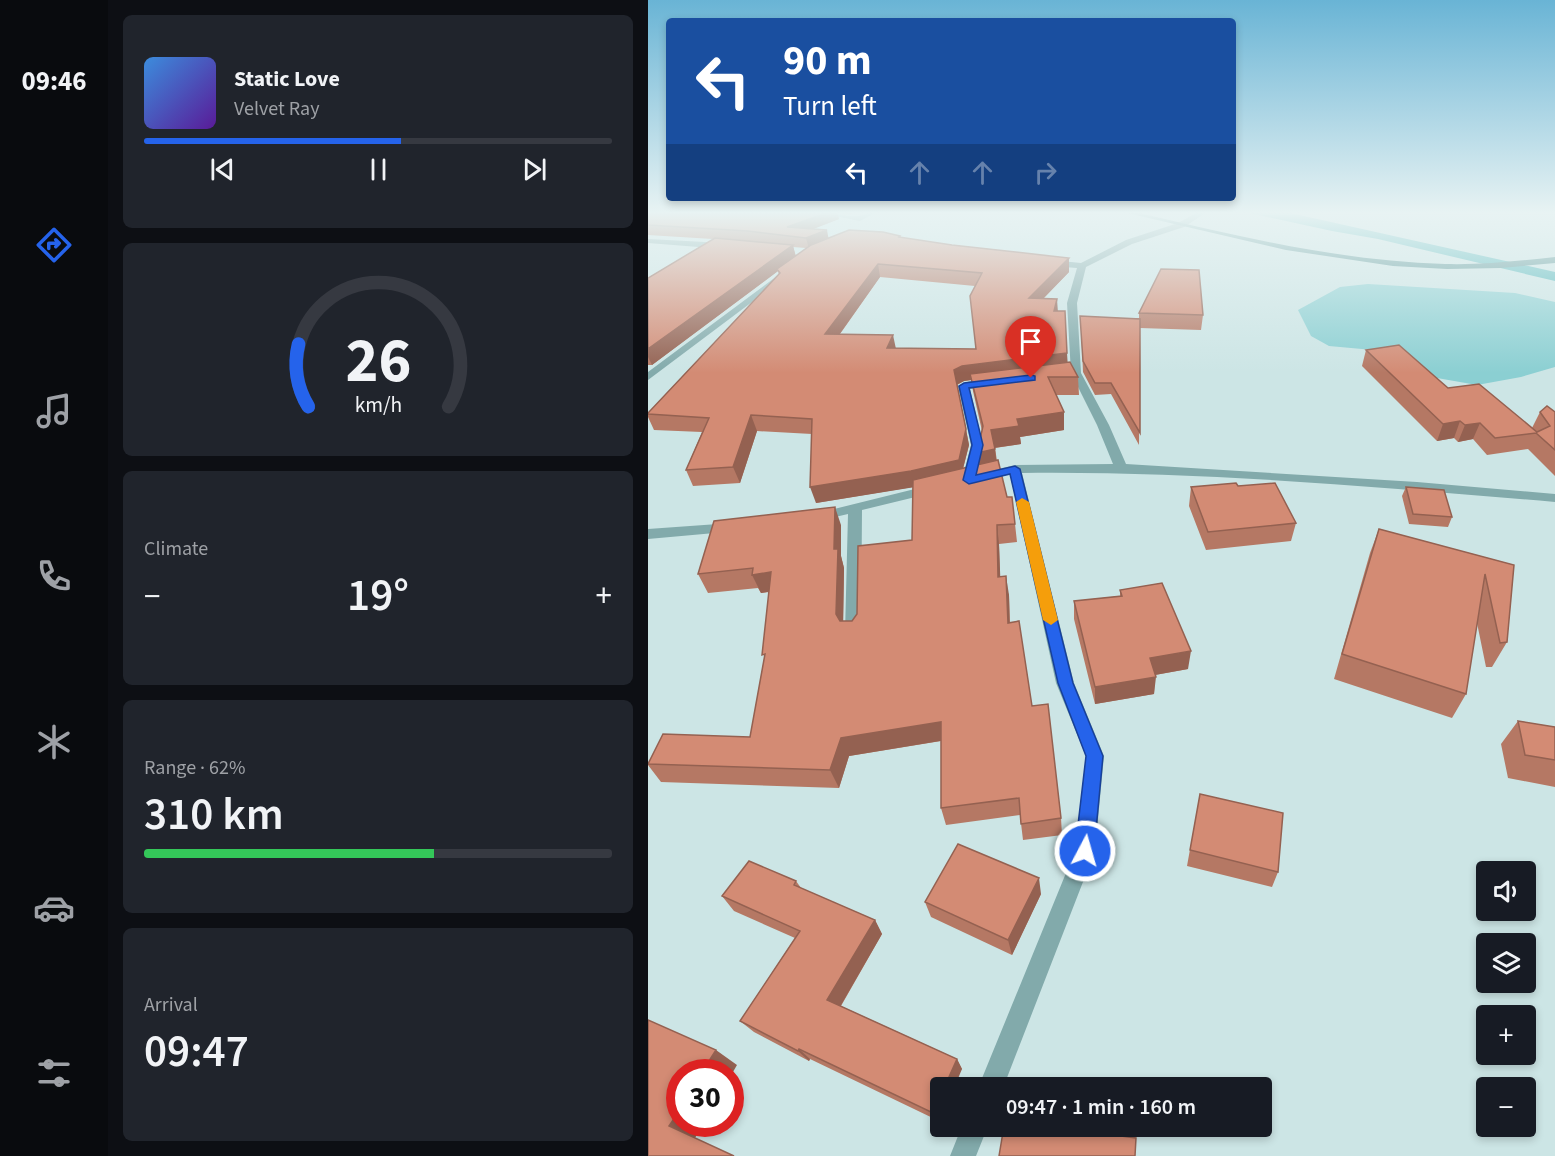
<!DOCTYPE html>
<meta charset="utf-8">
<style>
body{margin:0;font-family:"Source Sans 3",sans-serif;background:#20242c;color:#f1f3f6;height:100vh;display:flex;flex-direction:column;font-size:22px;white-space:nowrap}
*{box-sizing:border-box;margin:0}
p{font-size:20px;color:#9ea1a6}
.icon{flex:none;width:33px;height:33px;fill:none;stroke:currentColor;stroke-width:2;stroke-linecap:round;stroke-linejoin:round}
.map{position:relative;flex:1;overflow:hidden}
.side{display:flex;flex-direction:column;gap:15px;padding:15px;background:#0d0f14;width:540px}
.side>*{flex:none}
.hud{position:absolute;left:18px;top:18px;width:570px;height:183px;border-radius:6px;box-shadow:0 3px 9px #0003;background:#1a4fa0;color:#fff;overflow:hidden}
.tools{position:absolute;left:828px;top:861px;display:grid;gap:12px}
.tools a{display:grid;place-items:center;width:60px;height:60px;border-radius:6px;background:#171b24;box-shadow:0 3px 9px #0003;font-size:30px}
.speed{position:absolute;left:18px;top:1059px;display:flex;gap:12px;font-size:30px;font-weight:700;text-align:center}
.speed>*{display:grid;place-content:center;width:78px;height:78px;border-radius:50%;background:#171b24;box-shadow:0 3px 9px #0003;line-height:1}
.speed .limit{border:9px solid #d22;background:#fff;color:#111}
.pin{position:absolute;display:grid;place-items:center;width:51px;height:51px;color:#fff;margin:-62px -26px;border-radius:50% 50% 50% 0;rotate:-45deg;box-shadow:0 0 6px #0007}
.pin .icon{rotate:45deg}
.me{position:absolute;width:66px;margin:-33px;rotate:6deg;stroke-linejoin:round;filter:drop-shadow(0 0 4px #0008)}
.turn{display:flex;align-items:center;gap:21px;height:126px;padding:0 18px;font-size:27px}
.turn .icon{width:78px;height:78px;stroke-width:2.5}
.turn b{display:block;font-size:42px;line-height:51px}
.lanes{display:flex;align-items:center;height:57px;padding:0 18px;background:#0003;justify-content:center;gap:30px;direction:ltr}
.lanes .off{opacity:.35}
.big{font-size:45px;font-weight:600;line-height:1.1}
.side .tile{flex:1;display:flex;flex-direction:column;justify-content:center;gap:9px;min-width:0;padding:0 21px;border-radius:9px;background:#20242c}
.side .dial{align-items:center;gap:0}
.dial svg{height:156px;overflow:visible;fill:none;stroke:#363941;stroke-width:7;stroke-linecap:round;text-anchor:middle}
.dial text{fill:#f1f3f6;stroke:none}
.song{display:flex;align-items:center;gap:18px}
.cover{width:72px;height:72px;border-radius:9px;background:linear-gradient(135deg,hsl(210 70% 55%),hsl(270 70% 35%))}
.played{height:6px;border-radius:3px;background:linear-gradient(90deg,#2563eb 55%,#363941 55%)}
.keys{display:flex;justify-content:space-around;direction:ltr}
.heat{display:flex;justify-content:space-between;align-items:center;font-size:33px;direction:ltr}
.charge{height:9px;border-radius:4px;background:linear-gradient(90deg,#34c759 62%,#363941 0)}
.trip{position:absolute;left:282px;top:1077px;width:342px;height:60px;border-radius:6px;background:#171b24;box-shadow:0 3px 9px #0003;font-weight:600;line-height:60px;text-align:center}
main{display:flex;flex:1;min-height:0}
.dock{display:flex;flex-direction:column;width:108px;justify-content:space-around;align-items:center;background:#090b0e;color:#9ea1a6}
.dock .icon{width:42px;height:42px}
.dock .selected{color:#2563eb}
.dock b{font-size:27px;color:#f1f3f6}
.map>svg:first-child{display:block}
</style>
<main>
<nav class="dock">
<b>09:46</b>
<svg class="icon selected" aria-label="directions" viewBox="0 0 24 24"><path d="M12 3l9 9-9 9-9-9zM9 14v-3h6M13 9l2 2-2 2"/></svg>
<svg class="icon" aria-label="music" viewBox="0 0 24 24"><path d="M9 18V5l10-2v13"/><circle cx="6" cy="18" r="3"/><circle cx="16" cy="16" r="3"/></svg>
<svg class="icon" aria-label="phone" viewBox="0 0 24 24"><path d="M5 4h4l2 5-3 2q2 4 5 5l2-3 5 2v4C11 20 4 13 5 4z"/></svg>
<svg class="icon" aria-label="climate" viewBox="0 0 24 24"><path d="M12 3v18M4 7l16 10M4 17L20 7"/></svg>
<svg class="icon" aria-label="car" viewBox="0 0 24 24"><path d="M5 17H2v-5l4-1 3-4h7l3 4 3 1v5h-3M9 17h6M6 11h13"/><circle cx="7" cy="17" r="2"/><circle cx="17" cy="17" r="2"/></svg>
<svg class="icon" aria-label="filters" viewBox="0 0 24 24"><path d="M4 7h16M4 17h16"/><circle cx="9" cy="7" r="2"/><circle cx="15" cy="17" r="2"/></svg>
</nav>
<section class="side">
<div class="tile">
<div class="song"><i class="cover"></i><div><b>Static Love</b><p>Velvet Ray</p></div></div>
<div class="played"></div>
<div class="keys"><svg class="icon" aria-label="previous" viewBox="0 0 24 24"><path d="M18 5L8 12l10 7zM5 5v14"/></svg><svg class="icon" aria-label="pause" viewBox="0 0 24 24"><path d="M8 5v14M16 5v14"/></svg><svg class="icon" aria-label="next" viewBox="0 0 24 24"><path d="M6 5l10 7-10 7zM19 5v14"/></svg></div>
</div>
<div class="tile dial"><svg viewBox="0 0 100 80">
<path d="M14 69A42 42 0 1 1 86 69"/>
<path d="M14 69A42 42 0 0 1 9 37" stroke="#2563eb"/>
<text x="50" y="56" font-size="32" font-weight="700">26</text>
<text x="50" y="72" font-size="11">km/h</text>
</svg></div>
<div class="tile"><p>Climate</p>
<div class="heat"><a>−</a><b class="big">19°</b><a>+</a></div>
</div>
<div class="tile"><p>Range · 62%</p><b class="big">310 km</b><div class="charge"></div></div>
<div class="tile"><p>Arrival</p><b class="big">09:47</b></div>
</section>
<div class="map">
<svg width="907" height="1156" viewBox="0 0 907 1156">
<rect width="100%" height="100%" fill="#cce5e5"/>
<path fill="#8bcfd2" d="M720,284L867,293L907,302V367L873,377L829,385L789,378L770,362L736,351L681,346L663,336L650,310L692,287Z"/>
<path fill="#4cb4b8" d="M597,212H638L907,272V281L730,239L684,231Z"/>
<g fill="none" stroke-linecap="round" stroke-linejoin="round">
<path fill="#82aaab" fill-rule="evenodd" d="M167,212C181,211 198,218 211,216C218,215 221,211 229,212L212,221Z
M550,212H559L536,227L484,244L438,267L429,303L433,373L461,425L478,464L769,482L907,494V502C730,487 552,471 374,473L426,683L456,756L447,851L355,1088H330L427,851L438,756L408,683L362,474L333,481L328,479L326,483L321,484L314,480L323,445L310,386C319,380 339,377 348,383L342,386L322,389L335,445L329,474L367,465L465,464L449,425L423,373L419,303L429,268L403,266L399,263L403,260L433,263L478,240L530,223Z
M0,239L76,243L80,246L76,249L0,243Z
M129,276L136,278L0,380V372Z
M283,485L290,489L288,492L214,510L213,633L211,637H199L197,633L200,514L170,521L163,517L170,513Z
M84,523L91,528L89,531L0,539V529Z
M314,1126H340L328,1156H302Z"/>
<path fill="#518f91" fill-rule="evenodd" d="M475,212H487C589,236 692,261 797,264C834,265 871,261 907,257V263L853,268L799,269L745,266L638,250Z"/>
</g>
<path fill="#b57864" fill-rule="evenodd" d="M0,212H210L204,214L189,213L191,219L164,229L181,238H253L421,272L396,298L410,311L419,362L430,377L431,395H408L416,430L372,437L373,444L347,448L349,461L359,497H364L369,542L351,544L352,577L361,595L362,623L413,818L414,835L375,840L372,815L298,825L293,808V741L201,756L191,788L13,782L0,765V762L102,737L116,659L121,592L113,593L110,588L60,593L50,574L193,525V556L196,568L195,621H204L264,540L265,487L168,503L164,434L109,431L92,483L45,486L38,470L54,432L6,430L0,417V413L131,275L130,271L4,365H0V278L65,239L0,235ZM145,247L158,248L148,256ZM232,277L327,286L328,349L248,348L192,334ZM323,380L325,391L334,431L331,465L315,469L321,445L309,385L316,381Z
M491,313L555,315L553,330L492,328L491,445L463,394L447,395L435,372L433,327L491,318Z
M718,350L884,428L892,412H907V476L880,449L839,455L825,439L810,442L806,438L789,441L714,366Z
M590,486L648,523L643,541L558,550L541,506L543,487Z
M758,487L804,517L800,527L761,524L754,496Z
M731,529L866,565L859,642L844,667H838L829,623L818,694L804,718L686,679L722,553Z
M472,590L540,669L507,675L506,694L447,704L426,619V601L472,596Z
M870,721L907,727V787L860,778L853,744Z
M552,794L630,872L624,887L539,866Z
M148,881L153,888L227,920L234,934L193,1006L309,1059L314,1069L292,1088V1119L291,1121L162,1059L161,1061L106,1032L92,1021L147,938L86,911L74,896Z
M393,894L364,955L283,917L277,902Z"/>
<path fill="#946151" d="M181,212H189L191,219L145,237L139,227Z
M179,230L181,241L161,249L158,238Z
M145,245L148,258L129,269L130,271L4,365L0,357V349Z
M421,258V272L382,312L381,298Z
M230,264L232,277L181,349L177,334Z
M409,299L410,313L406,311Z
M245,335L248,349L239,348Z
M419,353L420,368L322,374L323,380L316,381L308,385L306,370L314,366Z
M416,412V430L372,437L373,444L345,448L343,430L369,419Z
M103,415L109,431L92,483L85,467Z
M812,421L806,438L789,441L795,424Z
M832,423L825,439L810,442L817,425Z
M318,429L321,445L313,476L267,487L168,503L162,487Z
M347,449L349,467L332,471L329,453Z
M187,507L193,525V556L196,568L195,633L188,614L186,549Z
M349,525L351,544L353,596L350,577Z
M123,572L131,590L113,593L104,575Z
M358,576L361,595L362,642L360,623Z
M543,651L540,669L501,676L502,658Z
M508,677L506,694L447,704V687Z
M293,722L298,740L201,756L191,788L182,770L193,738Z
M391,878L393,894L364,955L360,940Z
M227,920L234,934L189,1012L179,1000Z
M151,1049L162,1059L161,1061L150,1051Z
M68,1050L89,1065L82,1077V1072H54Z
M309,1059L314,1069L306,1088H296Z
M292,1095V1119L291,1121L285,1113Z
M32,1110V1124H55L47,1138L21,1126Z"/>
<path fill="#d38b74" stroke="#946151" stroke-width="1.5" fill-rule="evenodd" d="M0,212H181L139,227L179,230L158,238L100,231L0,225Z
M201,230L235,232L252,236L251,237L304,245L421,258L381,298L409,299L406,311H417L419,353L314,366L306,370L318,429L311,460L263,471L162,487L164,419L103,415L85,467L38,470L61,418L0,414V413L132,273L129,269L163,245ZM230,264L334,273L322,296L328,349L239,348L245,335L177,334Z
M67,238L145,245L0,349V278Z
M513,269L551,270L555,315L491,313Z
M432,316L492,319V433L463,383H447L435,361Z
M751,345L800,388L831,384L889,432L902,426L892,412L899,406L907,412V450L888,433L847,438L832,423L817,425L812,421L795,424L718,350Z
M422,362L430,377H400L416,412L369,419L371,426L343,430L347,449L329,453L335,426L322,374Z
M350,460L359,497H364L367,524L349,525L350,577L358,576L360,623L371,621L384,706L400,704L413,818L373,824L371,798L293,808V722L193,738L182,770L0,764L15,734L102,737L117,654L114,655L123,572L104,575L105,568L50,574L66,521L187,507L186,549H190L188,614L192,621H204L209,614L210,546L264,540L265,480Z
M588,483L590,486L627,483L648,523L560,532L543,487Z
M758,487L796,490L804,517L765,514Z
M731,529L866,565L859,642L852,643L837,574L818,694L694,654Z
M514,583L543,651L502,658L508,677L447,687L426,601L474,596L472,590Z
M870,721L907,727V760L877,755Z
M552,794L635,813L630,872L542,850Z
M310,844L391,878L360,940L277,902Z
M101,861L148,881L146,885L227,920L179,1000L309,1059L296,1088H292V1095L285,1113L151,1049L150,1051L92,1021L152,931L74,896Z
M0,1020L68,1050L54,1072H32V1110L21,1126L86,1156H0Z
M356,1126H467L466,1135L488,1138L487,1156H351Z"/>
<linearGradient id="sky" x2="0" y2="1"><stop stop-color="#69b4d5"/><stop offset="0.57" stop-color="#e8f3f3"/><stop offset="1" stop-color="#e8f3f3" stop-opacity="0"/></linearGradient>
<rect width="907" height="373" fill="url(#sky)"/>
<path fill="#2563eb" stroke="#184099" stroke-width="1.5" d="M383,375L387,376V380L321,388L335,445L328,475L367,466L372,469L425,683L455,756L446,851L443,858L437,860L430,858L427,851L438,756L410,683L362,474L321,484L315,480L324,445L311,386L316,383Z"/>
<path fill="#f59e0b" d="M374,498L381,502L410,620L403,625L395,620L368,502Z"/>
</svg>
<div class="tools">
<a><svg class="icon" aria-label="sound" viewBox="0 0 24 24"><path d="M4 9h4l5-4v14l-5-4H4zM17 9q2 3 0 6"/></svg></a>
<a><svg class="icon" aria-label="layers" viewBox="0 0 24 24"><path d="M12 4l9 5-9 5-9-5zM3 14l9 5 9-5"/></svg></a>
<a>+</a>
<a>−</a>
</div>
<div class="speed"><div class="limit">30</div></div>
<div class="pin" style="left:383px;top:378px;background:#d93025"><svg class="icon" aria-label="arrive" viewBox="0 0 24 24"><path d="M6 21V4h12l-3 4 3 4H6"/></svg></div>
<svg class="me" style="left:437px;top:851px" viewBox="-20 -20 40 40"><circle r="17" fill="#2563eb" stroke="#fff" stroke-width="3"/><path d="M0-11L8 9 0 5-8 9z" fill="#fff"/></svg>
<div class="trip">09:47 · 1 min · 160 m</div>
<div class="hud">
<div class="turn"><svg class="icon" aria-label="left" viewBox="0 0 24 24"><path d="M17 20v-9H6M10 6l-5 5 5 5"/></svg><div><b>90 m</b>Turn left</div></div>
<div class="lanes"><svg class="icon" aria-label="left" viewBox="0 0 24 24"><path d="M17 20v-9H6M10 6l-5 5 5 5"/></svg><svg class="icon off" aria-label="ahead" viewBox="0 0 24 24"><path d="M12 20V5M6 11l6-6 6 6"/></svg><svg class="icon off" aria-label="ahead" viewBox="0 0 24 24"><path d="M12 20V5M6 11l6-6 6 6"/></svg><svg class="icon off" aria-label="right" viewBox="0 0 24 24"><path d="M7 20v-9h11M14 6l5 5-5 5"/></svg></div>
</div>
</div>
</main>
